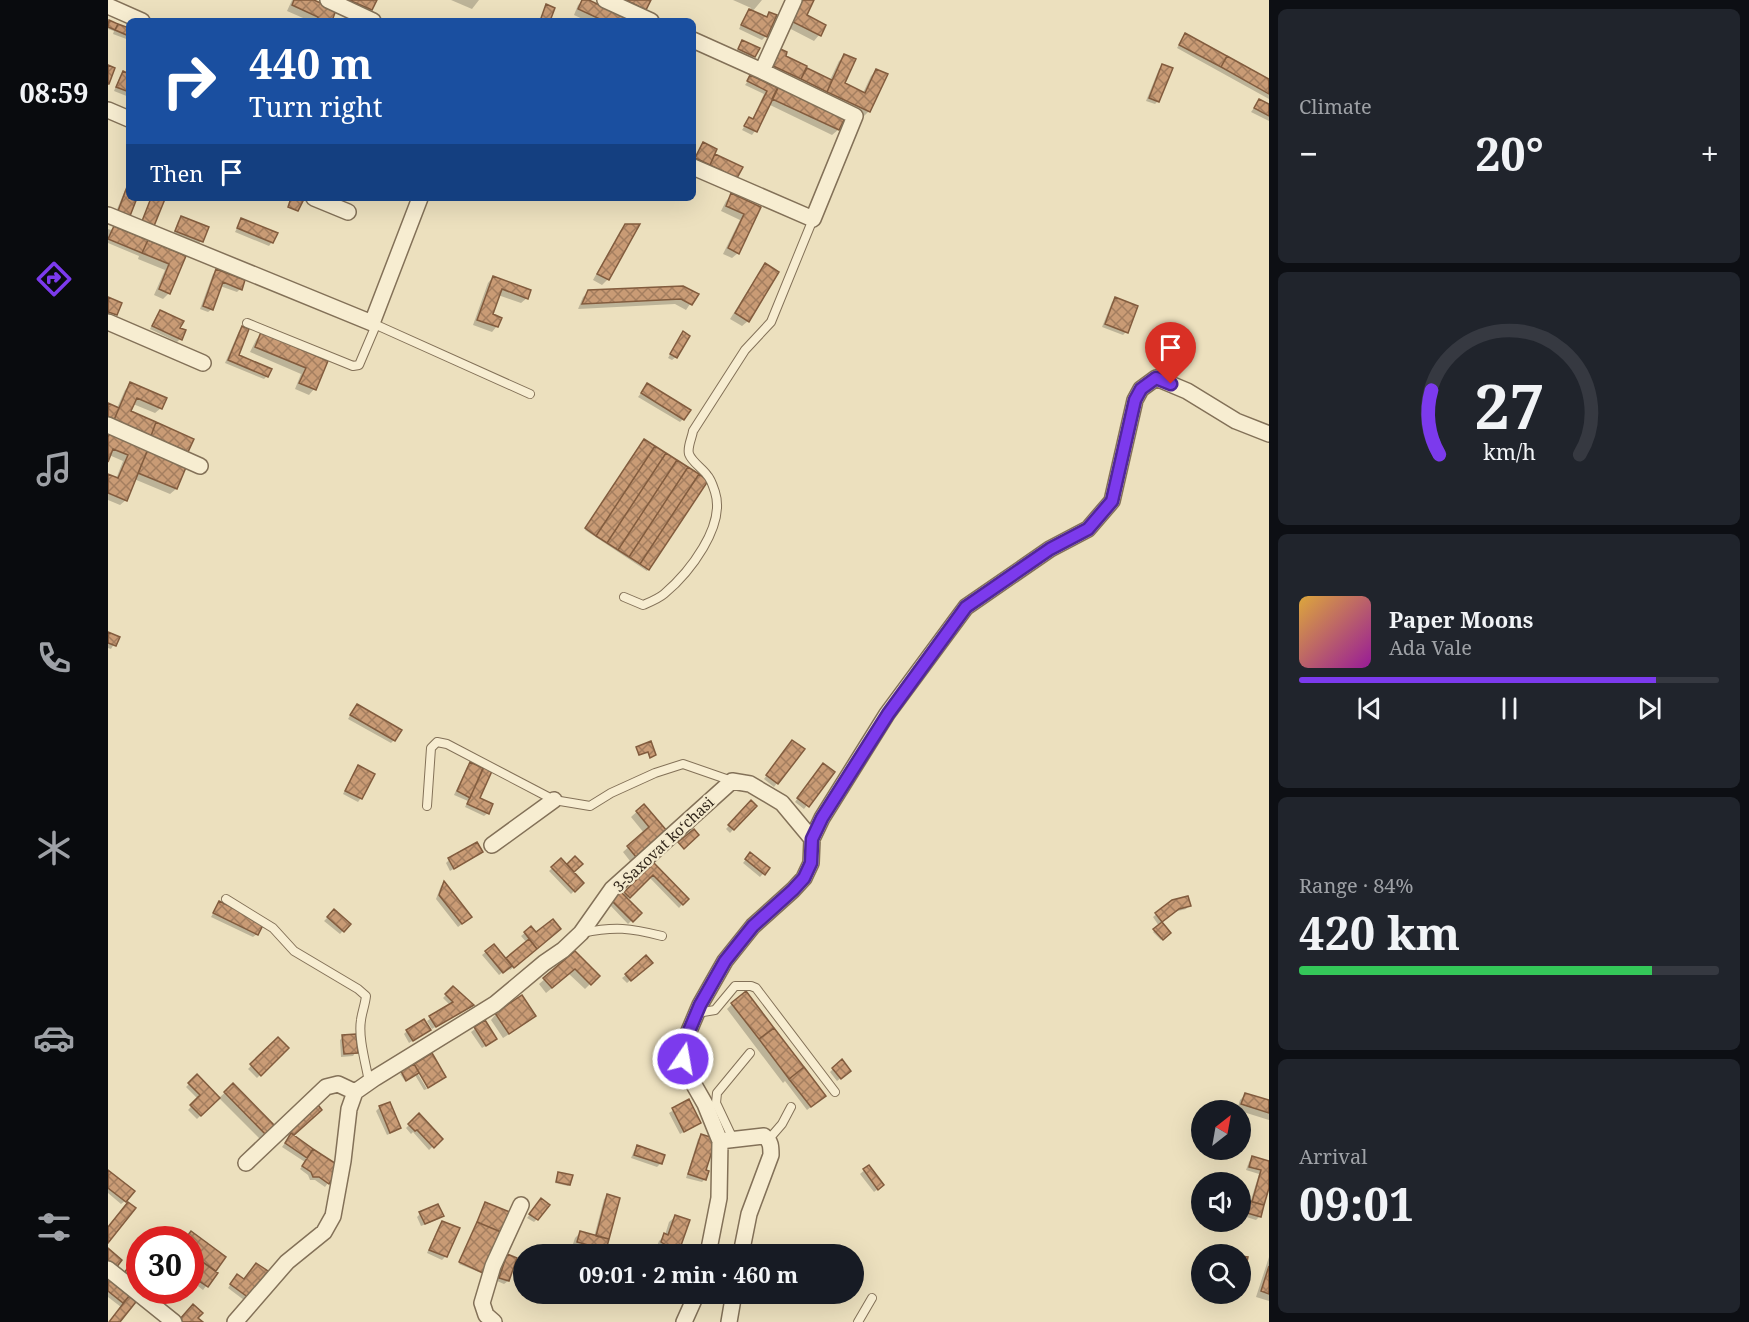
<!DOCTYPE html>
<meta charset="utf-8">
<style>
body{margin:0;font-family:"Noto Serif",serif;background:#20242c;color:#f1f3f6;height:100vh;display:flex;flex-direction:column;font-size:22px;white-space:nowrap}
*{box-sizing:border-box;margin:0}
p{font-size:20px;color:#9ea1a6}
.icon{flex:none;width:33px;height:33px;fill:none;stroke:currentColor;stroke-width:2;stroke-linecap:round;stroke-linejoin:round}
.map{position:relative;flex:1;overflow:hidden}
.drawer{display:flex;flex-direction:column;gap:9px;padding:9px;background:#0d0f14;width:480px}
.drawer>*{flex:none}
.guide{position:absolute;left:18px;top:18px;width:570px;height:183px;border-radius:9px;box-shadow:0 6px 24px #0002;background:#1a4fa0;color:#fff;overflow:hidden}
.needle{width:39px;rotate:31deg}
.fabs{position:absolute;left:1083px;top:1100px;display:grid;gap:12px}
.fabs a{display:grid;place-items:center;width:60px;height:60px;border-radius:50%;background:#171b24;box-shadow:0 6px 24px #0002;font-size:30px}
.speed{position:absolute;left:18px;top:1226px;display:flex;gap:12px;font-size:30px;font-weight:700;text-align:center}
.speed>*{display:grid;place-content:center;width:78px;height:78px;border-radius:50%;background:#171b24;box-shadow:0 6px 24px #0002;line-height:1}
.speed .limit{border:9px solid #d22;background:#fff;color:#111}
.pin{position:absolute;display:grid;place-items:center;width:51px;height:51px;color:#fff;margin:-62px -26px;border-radius:50% 50% 50% 0;rotate:-45deg;box-shadow:0 0 6px #0007}
.pin .icon{rotate:45deg}
.me{position:absolute;width:66px;margin:-33px;rotate:12deg;stroke-linejoin:round;filter:drop-shadow(0 0 4px #0008)}
.turn{display:flex;align-items:center;gap:21px;height:126px;padding:0 24px;font-size:27px}
.turn .icon{width:78px;height:78px;stroke-width:2.5}
.turn b{display:block;font-size:42px;line-height:51px}
.then{display:flex;align-items:center;height:57px;padding:0 24px;background:#0003;gap:12px;font-size:22px}
.big{font-size:45px;font-weight:700;line-height:1.1}
.drawer .tile{flex:1;display:flex;flex-direction:column;justify-content:center;gap:9px;min-width:0;padding:0 21px;border-radius:9px;background:#20242c}
.drawer .dial{align-items:center;gap:0}
.dial svg{height:156px;overflow:visible;fill:none;stroke:#363941;stroke-width:7;stroke-linecap:round;text-anchor:middle}
.dial text{fill:#f1f3f6;stroke:none}
.song{display:flex;align-items:center;gap:18px}
.cover{width:72px;height:72px;border-radius:9px;background:linear-gradient(135deg,hsl(40 70% 55%),hsl(300 70% 35%))}
.played{height:6px;border-radius:3px;background:linear-gradient(90deg,#7c3aed 85%,#363941 85%)}
.keys{display:flex;justify-content:space-around;direction:ltr}
.heat{display:flex;justify-content:space-between;align-items:center;font-size:33px;direction:ltr}
.charge{height:9px;border-radius:4px;background:linear-gradient(90deg,#34c759 84%,#363941 0)}
.trip{position:absolute;left:405px;top:1244px;width:351px;height:60px;border-radius:30px;background:#171b24;box-shadow:0 6px 24px #0002;font-weight:700;line-height:60px;text-align:center}
main{display:flex;flex:1;min-height:0}
.menu{display:flex;flex-direction:column;width:108px;justify-content:space-around;align-items:center;background:#090b0e;color:#9ea1a6}
.menu .icon{width:42px;height:42px}
.menu .active{color:#7c3aed}
.menu b{font-size:27px;color:#f1f3f6}
.map>svg:first-child{display:block}
</style>
<main>
<nav class="menu">
<b>08:59</b>
<svg class="icon active" aria-label="directions" viewBox="0 0 24 24"><path d="M12 3l9 9-9 9-9-9zM9 14v-3h6M13 9l2 2-2 2"/></svg>
<svg class="icon" aria-label="music" viewBox="0 0 24 24"><path d="M9 18V5l10-2v13"/><circle cx="6" cy="18" r="3"/><circle cx="16" cy="16" r="3"/></svg>
<svg class="icon" aria-label="phone" viewBox="0 0 24 24"><path d="M5 4h4l2 5-3 2q2 4 5 5l2-3 5 2v4C11 20 4 13 5 4z"/></svg>
<svg class="icon" aria-label="climate" viewBox="0 0 24 24"><path d="M12 3v18M4 7l16 10M4 17L20 7"/></svg>
<svg class="icon" aria-label="car" viewBox="0 0 24 24"><path d="M5 17H2v-5l4-1 3-4h7l3 4 3 1v5h-3M9 17h6M6 11h13"/><circle cx="7" cy="17" r="2"/><circle cx="17" cy="17" r="2"/></svg>
<svg class="icon" aria-label="filters" viewBox="0 0 24 24"><path d="M4 7h16M4 17h16"/><circle cx="9" cy="7" r="2"/><circle cx="15" cy="17" r="2"/></svg>
</nav>
<div class="map">
<svg width="1161" height="1322" viewBox="0 0 1161 1322">
<defs>
<pattern id="building-cross-hatch" width="8" height="8" patternUnits="userSpaceOnUse" patternTransform="scale(1.5)"><rect width="8" height="8" fill="#c99b75"/><path d="M0 0l8 8M0 8l8-8" fill="none" stroke="#a47e5f"/></pattern>
</defs>
<rect width="100%" height="100%" fill="#ece0be"/>
<path fill="#0003" d="M184,0H202L222,21H202L179,11Z
M232,0H267L263,10L258,15Z
M343,0H371L364,9Z
M475,0H477L520,21H479L466,15L470,5Z
M507,0H541L534,12Z
M625,0H654L644,12L658,17L661,13L667,16L658,36L654,40L631,29L638,14L643,8Z
M705,0L697,16L716,26L711,35L706,41L677,26Z
M1,22L21,30V40L5,34L6,31L0,29Z
M1074,39L1161,81V99L1069,48Z
M635,41L646,56L643,59L628,52Z
M737,56L735,84L755,93L763,76L769,70L761,111L756,116L714,97L658,68L676,57L722,80L731,61Z
M1054,66L1050,101L1047,104L1038,101L1051,69Z
M15,73L21,75V97L6,91L12,76Z
M643,77L735,119L730,130L724,135L660,104L647,131L644,135L634,130L641,119L644,120L656,94L637,85Z
M1151,101L1161,106V121L1143,112Z
M595,144L605,154L633,167L625,180L585,162L592,147Z
M21,186V198H27L7,214L17,190Z
M624,195L651,208L630,253L624,258L615,254L632,220L613,211L618,201Z
M73,218L93,241L90,245L65,234L70,221Z
M133,220L164,242L161,246L127,232Z
M518,225H530L500,279L494,285L485,280L512,231Z
M6,227L76,256L61,293L55,299L46,295L57,270L30,259L31,256L0,243V229L3,230Z
M657,265L640,321L634,326L622,319L652,271Z
M109,271L132,289L129,292L112,286L104,309L100,312L92,309L105,274Z
M385,277L419,298L413,303L390,295L383,315L389,326L384,332L365,325L380,283Z
M481,292L588,295L578,310L567,304L470,309L475,297Z
M1008,299L1018,332L1015,335L994,327L1004,302Z
M52,311L70,328L72,339L69,342L42,329L49,315Z
M134,328L129,356L159,376L156,379L117,363L131,331Z
M153,334L218,361L206,389L201,395L187,389L193,374L142,352L148,340Z
M572,337L568,357L564,360L560,358Z
M23,384L53,408L47,413L25,404L21,412L79,451L76,455L0,425V404L9,408L17,390Z
M539,385L575,419L572,422L530,397Z
M0,434L77,466L68,489L62,494L26,479L18,500L12,505L0,500V475L8,479L15,461L1,455L0,458Z
M535,442L598,481L539,571L477,530Z
M0,633L10,637L3,649L0,648Z
M245,710L286,740L283,743L240,719Z
M681,745L669,783L666,787L656,779Z
M363,763L382,772L370,799L380,813L376,816L357,807L360,801L346,795L359,767Z
M250,767L253,798L250,802L235,794L247,770Z
M712,768L725,772L696,809L687,802Z
M643,802L647,806L622,833L618,829Z
M535,806L551,836L522,861L515,852L536,833L523,817Z
M373,852L342,871L338,863L341,860Z
M467,858L473,864L464,872L474,883L463,894L441,871L453,860L459,866Z
M639,858L660,868L652,877L635,863Z
M546,865L579,899L571,908L541,877L518,899L531,913L520,924L501,904L512,893L514,896Z
M336,883L359,920L350,927L328,899L333,886Z
M1065,901L1081,905L1078,909L1066,912L1052,923L1061,932L1053,940L1045,932L1051,926L1045,917Z
M111,903L149,934L145,937L103,917Z
M226,911L241,924L232,934L216,921Z
M423,928L428,934L448,932L402,970L400,968L391,975L374,955L385,946L397,960L419,943L413,936Z
M467,953L490,976L477,989L461,974L438,993L431,984Z
M539,966L519,983L514,978L518,975Z
M345,988L360,1008L324,1029L319,1021L342,1005L335,998Z
M624,1004L713,1099L699,1110L677,1081L675,1083L619,1009Z
M388,1014L426,1016L421,1021L395,1038L383,1020Z
M376,1022L384,1042L374,1048L363,1032Z
M321,1030L301,1043L296,1034L299,1031Z
M235,1037L248,1052L245,1056L233,1057L232,1040Z
M170,1039L179,1048L149,1078L140,1069Z
M305,1066L319,1089L316,1090L307,1075L297,1081L292,1074Z
M725,1069L738,1074L729,1081L722,1072Z
M89,1076L110,1098L89,1119L80,1110L90,1099L78,1087Z
M125,1085L167,1128L154,1141L111,1098Z
M1137,1095L1161,1102V1120L1129,1110L1132,1100Z
M580,1101L591,1123L572,1134L561,1113Z
M281,1104L291,1128L288,1131L279,1135L268,1111L271,1108Z
M212,1110L183,1136L231,1168L217,1187L207,1180H202L200,1175L192,1169L197,1162L174,1147L181,1137L174,1133Z
M311,1115L333,1139L321,1150L305,1132L303,1134L298,1128Z
M593,1136L597,1179L594,1182L578,1178L590,1139Z
M529,1147L553,1163L549,1167L523,1158L526,1151Z
M1144,1158L1161,1163V1183L1152,1216L1148,1220L1132,1215V1203L1135,1201L1142,1203L1151,1174L1138,1170L1141,1162Z
M760,1167L771,1188L766,1192L752,1174Z
M0,1172L17,1201L13,1204L0,1193Z
M451,1173L461,1185L460,1186L447,1183Z
M499,1196L495,1254H479V1252L464,1247L467,1238L472,1233L486,1237L496,1199Z
M430,1204L429,1219L426,1222L419,1218Z
M376,1205L374,1272L373,1273L351,1264Z
M312,1214L334,1216L331,1219L313,1226L309,1217Z
M567,1217L568,1254H550L552,1249L548,1248L551,1241L557,1235L561,1222Z
M334,1222L338,1256L334,1260L319,1253L331,1226Z
M83,1233L116,1257L106,1271L108,1273L95,1290L82,1280V1239H77Z
M400,1256V1281L396,1284L389,1281L396,1260Z
M1161,1257V1301L1148,1297Z
M0,1276L24,1295L10,1322H1L13,1307L0,1297Z
M126,1279L139,1297L136,1300L120,1288Z"/>
<path fill="url(#building-cross-hatch)" stroke="#825c3e" stroke-width="1.5" d="M186,0H206L228,10L224,21H208L210,17L184,5Z
M241,0H269L264,10Z
M474,0H481L522,20V21H496L470,9Z
M518,0H543L538,10Z
M691,0H706L699,15L718,25L713,36L681,20Z
M438,4L447,8L442,21H432Z
M641,9L659,17L661,12L669,15L659,37L633,25Z
M1,20L10,24L7,30L0,27Z
M10,24L21,28V36L7,30Z
M1077,33L1119,56L1113,67L1071,45Z
M634,40L652,48L647,57L630,49Z
M668,47L679,52L678,56L699,66L693,79L661,64Z
M736,54L748,59L737,83L757,93L768,69L780,74L762,112L719,92Z
M1119,56L1161,79V94L1113,67Z
M1054,64L1065,68L1051,102L1041,98Z
M0,65L7,68L1,84H0Z
M699,68L724,80L719,92L693,79Z
M15,71L21,74V92L8,87Z
M642,75L670,88L649,132L636,126L641,117L645,119L659,91L639,81Z
M670,87L737,118L731,130L664,99Z
M1151,99L1161,104V116L1146,108Z
M595,142L609,149L602,165L587,158Z
M607,154L635,167L629,178L602,165Z
M20,184L21,198H29L22,216L10,211Z
M623,193L653,207L631,254L620,248L636,214L618,206Z
M43,198L57,199L46,226L34,221Z
M183,198L195,201L190,211L180,207Z
M73,216L101,227L95,242L67,231Z
M133,218L170,233L165,243L129,228Z
M517,224H532L501,280L489,274Z
M6,226L40,240L34,253L0,239Z
M40,240L78,256L62,294L51,289L61,264L34,253Z
M657,263L671,272L641,322L627,313Z
M108,269L137,280L134,290L115,282L105,310L95,306Z
M385,276L423,290L420,299L394,289L385,314L394,318L390,327L369,320Z
M575,286L591,294L584,305L573,299L474,304L480,290Z
M0,297L14,303L9,315L0,312Z
M1007,297L1030,306L1020,333L997,324Z
M52,310L76,321L72,328L78,330L74,340L44,326Z
M134,326L141,329L131,355L164,369L160,377L120,360Z
M575,331L582,336L569,358L562,354Z
M153,332L220,361L208,390L191,383L198,368L147,347Z
M22,382L59,398L54,409L29,398L23,411L48,422L43,436L6,420Z
M539,383L583,410L576,420L533,393Z
M0,403L11,408L6,420L0,417Z
M48,422L86,439L80,452L43,436Z
M2,433L40,449L19,501L0,493V474L10,478L20,455L5,449L0,462V437Z
M536,439L547,446L488,536L477,528Z
M547,446L558,453L499,543L488,536Z
M40,449L79,465L69,489L30,473Z
M558,453L569,460L510,550L499,543Z
M569,460L580,467L521,557L510,550Z
M580,467L591,474L532,564L521,557Z
M591,474L600,481L541,570L532,564Z
M0,632L12,637L8,646L0,643Z
M249,704L294,730L287,741L242,715Z
M684,740L697,749L670,784L658,775Z
M543,741L548,755L542,758L540,752L531,755L528,747Z
M362,762L375,768L362,798L349,791Z
M715,763L727,772L701,807L689,798Z
M250,765L267,774L254,799L237,791Z
M376,767L384,771L372,798L385,804L381,814L359,804Z
M643,800L649,806L626,830L620,825Z
M536,804L559,831L528,857L519,846L541,827L528,811Z
M586,829L591,835L576,849L570,842Z
M369,842L375,852L346,869L340,858Z
M642,852L662,868L657,875L637,859Z
M467,856L475,864L466,872L459,864Z
M453,858L476,883L467,892L443,867Z
M546,863L581,899L575,905L545,875L522,898L516,892Z
M336,881L364,917L354,924L331,895Z
M512,891L534,913L525,922L503,900Z
M1080,896L1083,906L1071,909L1054,922L1047,913L1064,900Z
M111,901L156,923L150,935L105,913Z
M226,909L243,924L236,932L219,917Z
M445,919L453,929L429,949L416,932L423,926L428,932Z
M1054,922L1063,933L1055,940L1045,929Z
M421,939L429,949L406,968L398,958Z
M386,944L404,966L395,973L377,951Z
M467,951L492,976L483,985L467,969L444,988L435,978Z
M538,955L545,963L523,981L517,974Z
M345,986L366,1005L328,1027L321,1016L345,1002L337,994Z
M638,991L666,1028L651,1039L623,1003Z
M414,995L428,1016L401,1034L387,1013Z
M316,1019L323,1030L305,1041L298,1030Z
M377,1020L389,1039L378,1046L366,1027Z
M666,1028L696,1067L681,1079L651,1039Z
M248,1034L250,1053L236,1054L234,1035Z
M170,1037L181,1048L153,1076L142,1064Z
M324,1053L338,1077L320,1088L306,1064Z
M734,1059L743,1071L733,1079L724,1068Z
M306,1064L311,1073L298,1081L293,1071Z
M696,1067L718,1096L703,1107L681,1079Z
M89,1074L112,1098L93,1116L82,1105L92,1095L80,1083Z
M125,1083L169,1128L160,1137L116,1092Z
M1137,1093L1161,1100V1113L1133,1104Z
M581,1099L593,1123L576,1132L564,1108Z
M207,1101L214,1110L186,1135L176,1129Z
M282,1102L293,1128L282,1133L271,1106Z
M311,1113L335,1139L326,1148L309,1130L307,1131L300,1124Z
M183,1133L205,1149L199,1158L177,1143Z
M593,1134L608,1139L598,1170L601,1171L598,1180L580,1174Z
M529,1145L557,1155L554,1164L526,1155Z
M205,1149L233,1167L221,1184L211,1177H205L203,1172L194,1166Z
M1144,1156L1161,1161V1188L1156,1205L1144,1202L1153,1170L1141,1167Z
M761,1165L776,1185L770,1190L755,1169Z
M0,1170L27,1191L18,1202L0,1188Z
M450,1172L465,1175L462,1185L448,1182Z
M499,1194L512,1198L501,1239L488,1236Z
M433,1198L442,1205L430,1220L421,1214Z
M1135,1199L1156,1205L1153,1217L1132,1211Z
M20,1202L28,1208L0,1243V1227Z
M377,1202L402,1212L393,1232L369,1222Z
M330,1204L336,1216L317,1224L311,1212Z
M567,1215L582,1220L570,1254H553L556,1244L553,1242L556,1233L560,1235Z
M334,1221L352,1228L339,1257L321,1250Z
M369,1222L393,1232L375,1273L351,1262Z
M83,1231L118,1257L108,1271L82,1253V1239H77Z
M472,1231L501,1239L497,1254H482L484,1246L469,1242Z
M0,1248L14,1260L8,1268L0,1261Z
M399,1254L409,1258L401,1281L391,1278Z
M1132,1256L1140,1257L1135,1281H1132Z
M82,1258L91,1264L93,1261L110,1273L100,1287L82,1275Z
M24,1263L32,1269V1287L15,1274Z
M148,1263L160,1271L141,1298L122,1284L129,1274L136,1279Z
M1161,1266V1294L1153,1291Z
M0,1274L24,1293L15,1303L0,1291Z
M35,1290H54L46,1299Z
M24,1292L31,1298L12,1322H1Z
M85,1304L95,1313L90,1318L95,1322H74L71,1320Z"/>
<g fill="none" stroke-linecap="round" stroke-linejoin="round">
<defs>
<path id="lane" d="M139,323L245,366L251,365L268,325
M264,323L422,394
M516,597L535,605C542,602 550,599 556,594C581,573 618,526 607,492C605,486 603,479 599,475C594,468 584,462 581,454C579,447 584,438 585,431L637,350L663,322L705,219
M319,806L323,748L329,742L339,744L446,800L482,806L503,793L547,773L575,764L624,781
M118,899L165,928L186,951L250,989L258,996C257,1005 254,1012 253,1020C250,1038 258,1064 261,1082
M474,933C507,926 522,928 554,936
M589,1013L607,1010L627,986H643L648,988L727,1092
M625,1139L608,1103L609,1093L642,1053
M661,1139L674,1124L683,1107
M750,1322L764,1298"/>
<path id="street" d="M220,0L265,21
M497,0L543,21
M0,6L34,21
M585,40L654,71L747,116L705,219L585,167
M654,71L686,0
M0,110L21,119
M206,198L240,212
M0,215L264,323L312,198
M0,322L95,363
M0,425L92,466
M384,845L446,800
M612,1141L656,1136C663,1141 663,1147 663,1155L641,1214L633,1254
M138,1163L218,1087L230,1084L247,1092
M600,1254L611,1198L612,1141L597,1104L581,1076L575,1059L576,1043L592,1005L617,961L645,926L685,890L696,878L703,863L704,839L714,818L779,714L858,607L942,549L980,529L1004,501L1027,400L1033,389L1048,378L1079,391L1128,421L1161,434
M0,1269L66,1322
M127,1322L179,1262L216,1232L225,1216L235,1161L241,1109L247,1092L267,1078L387,1004L436,963L455,950L473,933L504,889L624,781L642,784L674,803L704,839
M386,1322L378,1315L374,1303L385,1266L413,1205
M576,1322L589,1293
M621,1322L626,1293"/>
</defs>
<use href="#lane" stroke="#837158" stroke-width="10"/>
<use href="#street" stroke="#837158" stroke-width="18"/>
<use href="#lane" stroke="#f7edd1" stroke-width="8"/>
<use href="#street" stroke="#f7edd1" stroke-width="15"/>
</g>
<g fill="none" stroke-linecap="round" stroke-linejoin="round">
<defs>
<path id="route" d="M575,1059L576,1043L592,1005L617,961L645,926L685,890L696,878L703,863L704,839L714,818L780,714L858,607L942,549L980,529L1004,501L1027,400L1033,389L1048,378L1063,384"/>
</defs>
<use href="#route" stroke="#51269a" stroke-width="15"/>
<use href="#route" stroke="#7c3aed" stroke-width="10"/>
</g>
<g text-anchor="middle" dominant-baseline="central" stroke-width="4.5" stroke-linejoin="round" paint-order="stroke">
<g font-size="15" fill="#33281c" stroke="#f4eacd">
<text transform="translate(555 844) rotate(-43)">3-Saxovat koʻchasi</text>
</g>
</g>
</svg>
<div class="fabs">
<a><svg class="needle" viewBox="-14 -14 28 28"><path d="M0-13l5 13h-10z" fill="#e53935"/><path d="M0 13l5-13h-10z" fill="#9ea1a6"/></svg></a>
<a><svg class="icon" aria-label="sound" viewBox="0 0 24 24"><path d="M4 9h4l5-4v14l-5-4H4zM17 9q2 3 0 6"/></svg></a>
<a><svg class="icon" aria-label="search" viewBox="0 0 24 24"><circle cx="10" cy="10" r="6"/><path d="M15 15l6 6"/></svg></a>
</div>
<div class="speed"><div class="limit">30</div></div>
<div class="pin" style="left:1063px;top:384px;background:#d93025"><svg class="icon" aria-label="arrive" viewBox="0 0 24 24"><path d="M6 21V4h12l-3 4 3 4H6"/></svg></div>
<svg class="me" style="left:575px;top:1059px" viewBox="-20 -20 40 40"><circle r="17" fill="#7c3aed" stroke="#fff" stroke-width="3"/><path d="M0-11L8 9 0 5-8 9z" fill="#fff"/></svg>
<div class="trip">09:01 · 2 min · 460 m</div>
<div class="guide">
<div class="turn"><svg class="icon" aria-label="right" viewBox="0 0 24 24"><path d="M7 20v-9h11M14 6l5 5-5 5"/></svg><div><b>440 m</b>Turn right</div></div>
<div class="then">Then<svg class="icon" aria-label="arrive" viewBox="0 0 24 24"><path d="M6 21V4h12l-3 4 3 4H6"/></svg></div>
</div>
</div>
<section class="drawer">
<div class="tile"><p>Climate</p>
<div class="heat"><a>−</a><b class="big">20°</b><a>+</a></div>
</div>
<div class="tile dial"><svg viewBox="0 0 100 80">
<path d="M14 69A42 42 0 1 1 86 69"/>
<path d="M14 69A42 42 0 0 1 10 36" stroke="#7c3aed"/>
<text x="50" y="56" font-size="32" font-weight="700">27</text>
<text x="50" y="72" font-size="11">km/h</text>
</svg></div>
<div class="tile">
<div class="song"><i class="cover"></i><div><b>Paper Moons</b><p>Ada Vale</p></div></div>
<div class="played"></div>
<div class="keys"><svg class="icon" aria-label="previous" viewBox="0 0 24 24"><path d="M18 5L8 12l10 7zM5 5v14"/></svg><svg class="icon" aria-label="pause" viewBox="0 0 24 24"><path d="M8 5v14M16 5v14"/></svg><svg class="icon" aria-label="next" viewBox="0 0 24 24"><path d="M6 5l10 7-10 7zM19 5v14"/></svg></div>
</div>
<div class="tile"><p>Range · 84%</p><b class="big">420 km</b><div class="charge"></div></div>
<div class="tile"><p>Arrival</p><b class="big">09:01</b></div>
</section>
</main>
